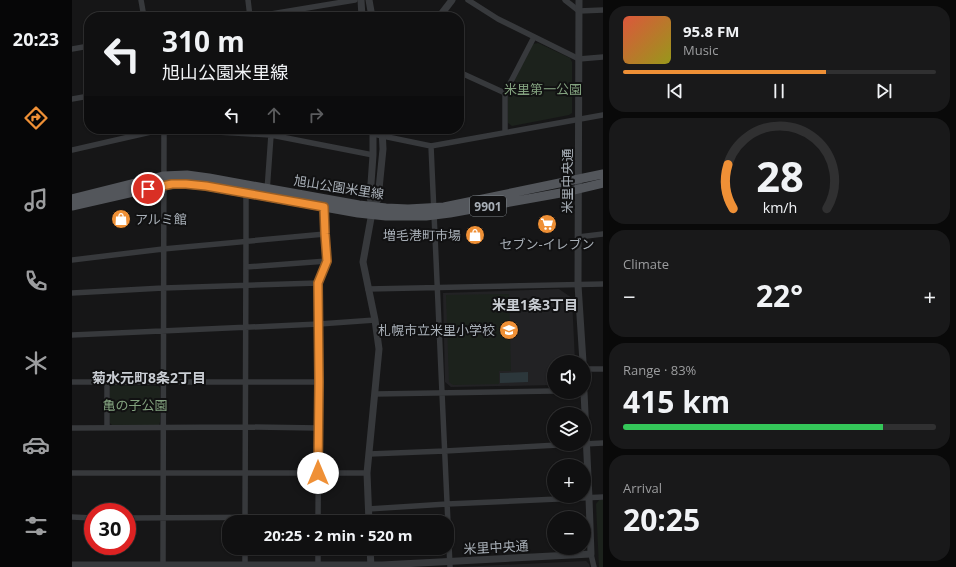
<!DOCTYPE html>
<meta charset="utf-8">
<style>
body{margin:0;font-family:"Open Sans","Noto Sans JP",sans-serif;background:#19191a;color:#f1f3f6;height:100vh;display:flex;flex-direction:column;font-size:15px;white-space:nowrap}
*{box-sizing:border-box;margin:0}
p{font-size:13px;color:#9c9d9f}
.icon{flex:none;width:22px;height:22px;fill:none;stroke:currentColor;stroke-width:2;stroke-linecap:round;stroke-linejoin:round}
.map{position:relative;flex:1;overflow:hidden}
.drawer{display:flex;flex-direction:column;gap:6px;padding:6px;background:#090909;width:353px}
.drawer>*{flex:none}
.hud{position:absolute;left:12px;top:12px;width:380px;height:122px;border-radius:16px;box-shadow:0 1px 3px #0004,0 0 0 1px #303031;background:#101011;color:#f1f3f6;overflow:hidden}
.fabs{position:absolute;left:475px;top:355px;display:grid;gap:8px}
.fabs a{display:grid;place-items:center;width:44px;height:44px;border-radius:50%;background:#101011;box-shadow:0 1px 3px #0004,0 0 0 1px #303031;font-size:20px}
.speed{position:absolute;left:12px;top:503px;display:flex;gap:8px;font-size:20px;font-weight:700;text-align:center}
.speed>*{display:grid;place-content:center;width:52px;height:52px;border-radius:50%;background:#101011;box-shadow:0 1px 3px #0004,0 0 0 1px #303031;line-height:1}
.speed .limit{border:6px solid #d22;background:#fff;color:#111}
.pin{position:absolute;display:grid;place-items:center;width:34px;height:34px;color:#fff;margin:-17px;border:2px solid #fff;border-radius:50%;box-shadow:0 1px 4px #0007}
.me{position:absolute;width:44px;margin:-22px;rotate:0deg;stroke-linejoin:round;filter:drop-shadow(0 0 3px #0008)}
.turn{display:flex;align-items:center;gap:14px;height:84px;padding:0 12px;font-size:18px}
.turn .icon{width:52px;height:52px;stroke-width:2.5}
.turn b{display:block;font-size:28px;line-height:34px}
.lanes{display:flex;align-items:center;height:38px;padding:0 12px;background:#0003;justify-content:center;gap:20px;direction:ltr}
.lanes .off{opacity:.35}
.big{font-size:30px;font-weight:700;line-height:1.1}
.drawer .widget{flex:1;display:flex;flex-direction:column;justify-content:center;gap:6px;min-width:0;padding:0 14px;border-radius:16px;background:#19191a}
.drawer .dial{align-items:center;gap:0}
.dial svg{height:104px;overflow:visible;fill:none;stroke:#303031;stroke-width:7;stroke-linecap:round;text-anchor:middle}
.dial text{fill:#f1f3f6;stroke:none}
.song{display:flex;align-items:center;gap:12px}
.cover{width:48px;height:48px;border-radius:6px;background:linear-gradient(135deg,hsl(10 70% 55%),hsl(60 70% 35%))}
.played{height:4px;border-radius:2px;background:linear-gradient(90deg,#ef9036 65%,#303031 65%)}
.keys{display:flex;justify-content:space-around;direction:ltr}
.heat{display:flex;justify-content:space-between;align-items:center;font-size:22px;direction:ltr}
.charge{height:6px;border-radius:3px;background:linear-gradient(90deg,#34c759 83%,#303031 0)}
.trip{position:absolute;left:150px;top:515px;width:232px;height:40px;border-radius:16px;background:#101011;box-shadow:0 1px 3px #0004,0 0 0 1px #303031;font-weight:700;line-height:40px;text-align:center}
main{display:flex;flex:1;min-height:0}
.menu{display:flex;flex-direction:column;width:72px;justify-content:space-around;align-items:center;background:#060607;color:#9c9d9f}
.menu .icon{width:28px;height:28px}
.menu .selected{color:#ef9036}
.menu b{font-size:18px;color:#f1f3f6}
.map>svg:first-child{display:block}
</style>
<main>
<nav class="menu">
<b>20:23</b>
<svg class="icon selected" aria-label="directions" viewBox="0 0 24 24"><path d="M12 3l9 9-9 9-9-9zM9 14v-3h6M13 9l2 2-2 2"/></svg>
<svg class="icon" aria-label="music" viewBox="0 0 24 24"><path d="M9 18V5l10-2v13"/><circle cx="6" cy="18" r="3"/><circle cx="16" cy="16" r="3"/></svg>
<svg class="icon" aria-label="phone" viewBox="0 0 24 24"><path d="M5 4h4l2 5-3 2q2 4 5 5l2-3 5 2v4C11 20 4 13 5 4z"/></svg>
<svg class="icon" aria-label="climate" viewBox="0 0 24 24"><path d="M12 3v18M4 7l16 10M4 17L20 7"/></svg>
<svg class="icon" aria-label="car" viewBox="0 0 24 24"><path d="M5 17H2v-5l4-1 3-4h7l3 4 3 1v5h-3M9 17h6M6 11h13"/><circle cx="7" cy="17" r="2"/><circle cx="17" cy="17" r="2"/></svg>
<svg class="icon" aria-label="filters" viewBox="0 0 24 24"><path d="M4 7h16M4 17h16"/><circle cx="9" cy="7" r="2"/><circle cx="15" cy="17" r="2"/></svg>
</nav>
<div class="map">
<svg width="531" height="567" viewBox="0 0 531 567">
<rect width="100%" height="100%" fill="#161617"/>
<path fill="#222224" d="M487,289L500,298L503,362H482V385L379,387L373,382L371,293Z
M514,561L517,564L518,567H385Z"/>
<path fill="#1c221c" d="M466,43L498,58L500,62V113L497,115L440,126L436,123V93L461,44Z
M437,294L439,371H427V384L381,385L377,382L374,295Z
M40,385L86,386L88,388V422L87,425H40L38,423V387Z
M527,500H531V567H527L524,504Z"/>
<path fill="#2c373b" d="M456,372V382L428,383V373Z"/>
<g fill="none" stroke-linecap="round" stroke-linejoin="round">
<path stroke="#37393c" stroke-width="5.5" d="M69,0L72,17
M176,0L178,17
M396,0L426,19L507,59L531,57
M493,0L507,11L531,10
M181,17L283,0
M0,49L17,46
M387,72L433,93
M0,99L17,96
M433,132V93L462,37
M301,134L359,146L531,115
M359,146L370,393L378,567
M0,150L92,129L199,135L301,155
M195,191L199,135L198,129
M506,237L531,234
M0,260L91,249L253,234
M174,267L255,261
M296,289L531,284
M0,293L91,288L246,283
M0,335L247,324L303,320
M512,369H531
M0,382H247
M303,394L482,391
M0,428L173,427L247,428
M35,428V382
M512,444L531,443
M297,454L373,451L504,444
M0,473H295
M296,509L375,504L531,497
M0,517L21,518
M55,518L246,517
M173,522L174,242V193
M246,522L247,382L246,283L255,261L253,234L252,207
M173,548V565
M246,548V565
M519,554L522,567
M91,565L92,129"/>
<path stroke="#37393c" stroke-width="7" d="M289,0L290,17
M297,0L300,17
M507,0L506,285L511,362
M367,17L380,0
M301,207L298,198L301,155V129
M297,522L295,473L307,349L303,320L291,262L301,207L306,199L311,149L310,129
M298,548L299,567
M0,565H310L519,554L517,498L512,392"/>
<path stroke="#53565b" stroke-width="9" d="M0,199L91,176L115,175L137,178L287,205L314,208L336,209L372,207L531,174
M0,206L92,185L114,184L134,186L286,213L314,216H354L378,213L494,192L531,183"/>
</g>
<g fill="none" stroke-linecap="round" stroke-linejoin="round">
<defs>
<path id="route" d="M76,189L100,184H114L134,186L252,207L253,234L255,261L246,283L247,382L246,473"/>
</defs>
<use href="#route" stroke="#9b5e23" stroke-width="10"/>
<use href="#route" stroke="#ef9036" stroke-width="7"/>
</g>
<defs>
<symbol id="shop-disc" viewBox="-11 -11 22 22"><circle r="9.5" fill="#ef9036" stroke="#111112"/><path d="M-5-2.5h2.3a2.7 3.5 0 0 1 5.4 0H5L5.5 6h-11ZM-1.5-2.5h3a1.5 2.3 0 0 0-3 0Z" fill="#fff"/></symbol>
<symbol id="supermarket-disc" viewBox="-11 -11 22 22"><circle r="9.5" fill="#ef9036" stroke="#111112"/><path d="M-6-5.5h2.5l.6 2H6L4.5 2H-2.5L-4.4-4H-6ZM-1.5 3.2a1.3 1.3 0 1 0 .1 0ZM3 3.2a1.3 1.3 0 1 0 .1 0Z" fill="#fff"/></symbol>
<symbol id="school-disc" viewBox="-11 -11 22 22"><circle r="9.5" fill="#ef9036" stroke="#111112"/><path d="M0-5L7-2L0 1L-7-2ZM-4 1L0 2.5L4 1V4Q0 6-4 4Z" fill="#fff"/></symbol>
</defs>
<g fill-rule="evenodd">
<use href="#shop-disc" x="38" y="208" width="22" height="22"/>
<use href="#supermarket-disc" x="464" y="213" width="22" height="22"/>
<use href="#shop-disc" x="392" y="224" width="22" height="22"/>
<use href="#school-disc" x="426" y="319" width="22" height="22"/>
</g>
<g text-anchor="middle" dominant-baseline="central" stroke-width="4" stroke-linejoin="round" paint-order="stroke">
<rect fill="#111112" stroke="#7b8086" stroke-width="1" x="398" y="196" width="36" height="20" rx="3"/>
<g font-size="12" font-weight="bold" fill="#a8afb7">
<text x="416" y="206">9901</text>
</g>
<g font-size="13" fill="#83a27f" stroke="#111112">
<text x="471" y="89">米里第一公園</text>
<text x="63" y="405">亀の子公園</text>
</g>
<g font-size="13" fill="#a8afb7" stroke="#111112">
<text transform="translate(495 181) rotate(-90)">米里中央通</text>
<text transform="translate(267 187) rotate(9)">旭山公園米里線</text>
<text transform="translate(424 547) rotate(-3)">米里中央通</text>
</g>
<g font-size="13" fill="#a8afb7" stroke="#111112" text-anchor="end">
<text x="63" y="219" text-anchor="start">アルミ館</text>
<text x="389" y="235">増毛港町市場</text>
<text x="475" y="244" text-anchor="middle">セブン-イレブン</text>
<text x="423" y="330">札幌市立米里小学校</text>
</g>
<g font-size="14" font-weight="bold" fill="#c9cdd3" stroke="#111112">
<text x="463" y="304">米里1条3丁目</text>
<text x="77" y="377">菊水元町8条2丁目</text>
</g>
</g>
</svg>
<div class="fabs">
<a><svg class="icon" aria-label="sound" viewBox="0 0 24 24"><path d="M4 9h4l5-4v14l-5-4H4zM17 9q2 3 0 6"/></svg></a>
<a><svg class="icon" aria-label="layers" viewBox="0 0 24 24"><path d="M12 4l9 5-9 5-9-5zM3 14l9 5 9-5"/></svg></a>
<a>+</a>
<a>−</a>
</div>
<div class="speed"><div class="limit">30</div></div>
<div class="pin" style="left:76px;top:189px;background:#d93025"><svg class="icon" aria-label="arrive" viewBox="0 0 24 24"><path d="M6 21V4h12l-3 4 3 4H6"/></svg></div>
<svg class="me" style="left:246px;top:473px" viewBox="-20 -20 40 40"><circle r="19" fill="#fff"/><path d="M0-13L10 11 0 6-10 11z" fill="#ef9036"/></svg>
<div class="trip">20:25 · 2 min · 520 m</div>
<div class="hud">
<div class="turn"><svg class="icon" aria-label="left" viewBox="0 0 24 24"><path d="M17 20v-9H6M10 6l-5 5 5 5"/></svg><div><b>310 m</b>旭山公園米里線</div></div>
<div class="lanes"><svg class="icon" aria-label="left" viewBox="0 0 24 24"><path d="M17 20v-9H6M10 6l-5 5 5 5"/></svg><svg class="icon off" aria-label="ahead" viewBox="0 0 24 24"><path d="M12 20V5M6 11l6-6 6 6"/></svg><svg class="icon off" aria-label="right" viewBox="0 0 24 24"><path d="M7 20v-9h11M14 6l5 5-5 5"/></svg></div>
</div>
</div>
<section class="drawer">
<div class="widget">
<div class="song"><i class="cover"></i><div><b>95.8 FM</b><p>Music</p></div></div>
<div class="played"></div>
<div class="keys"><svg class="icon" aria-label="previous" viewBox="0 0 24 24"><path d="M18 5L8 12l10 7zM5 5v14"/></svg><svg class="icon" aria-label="pause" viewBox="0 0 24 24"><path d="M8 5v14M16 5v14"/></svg><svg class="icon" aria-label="next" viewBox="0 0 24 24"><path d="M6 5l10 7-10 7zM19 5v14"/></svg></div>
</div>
<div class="widget dial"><svg viewBox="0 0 100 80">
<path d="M14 69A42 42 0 1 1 86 69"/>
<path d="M14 69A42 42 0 0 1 10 35" stroke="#ef9036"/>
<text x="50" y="56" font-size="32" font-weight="700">28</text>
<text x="50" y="72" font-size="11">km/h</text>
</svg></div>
<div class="widget"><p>Climate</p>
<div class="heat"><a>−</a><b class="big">22°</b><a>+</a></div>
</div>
<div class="widget"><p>Range · 83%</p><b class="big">415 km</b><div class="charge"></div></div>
<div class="widget"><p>Arrival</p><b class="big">20:25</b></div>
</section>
</main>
